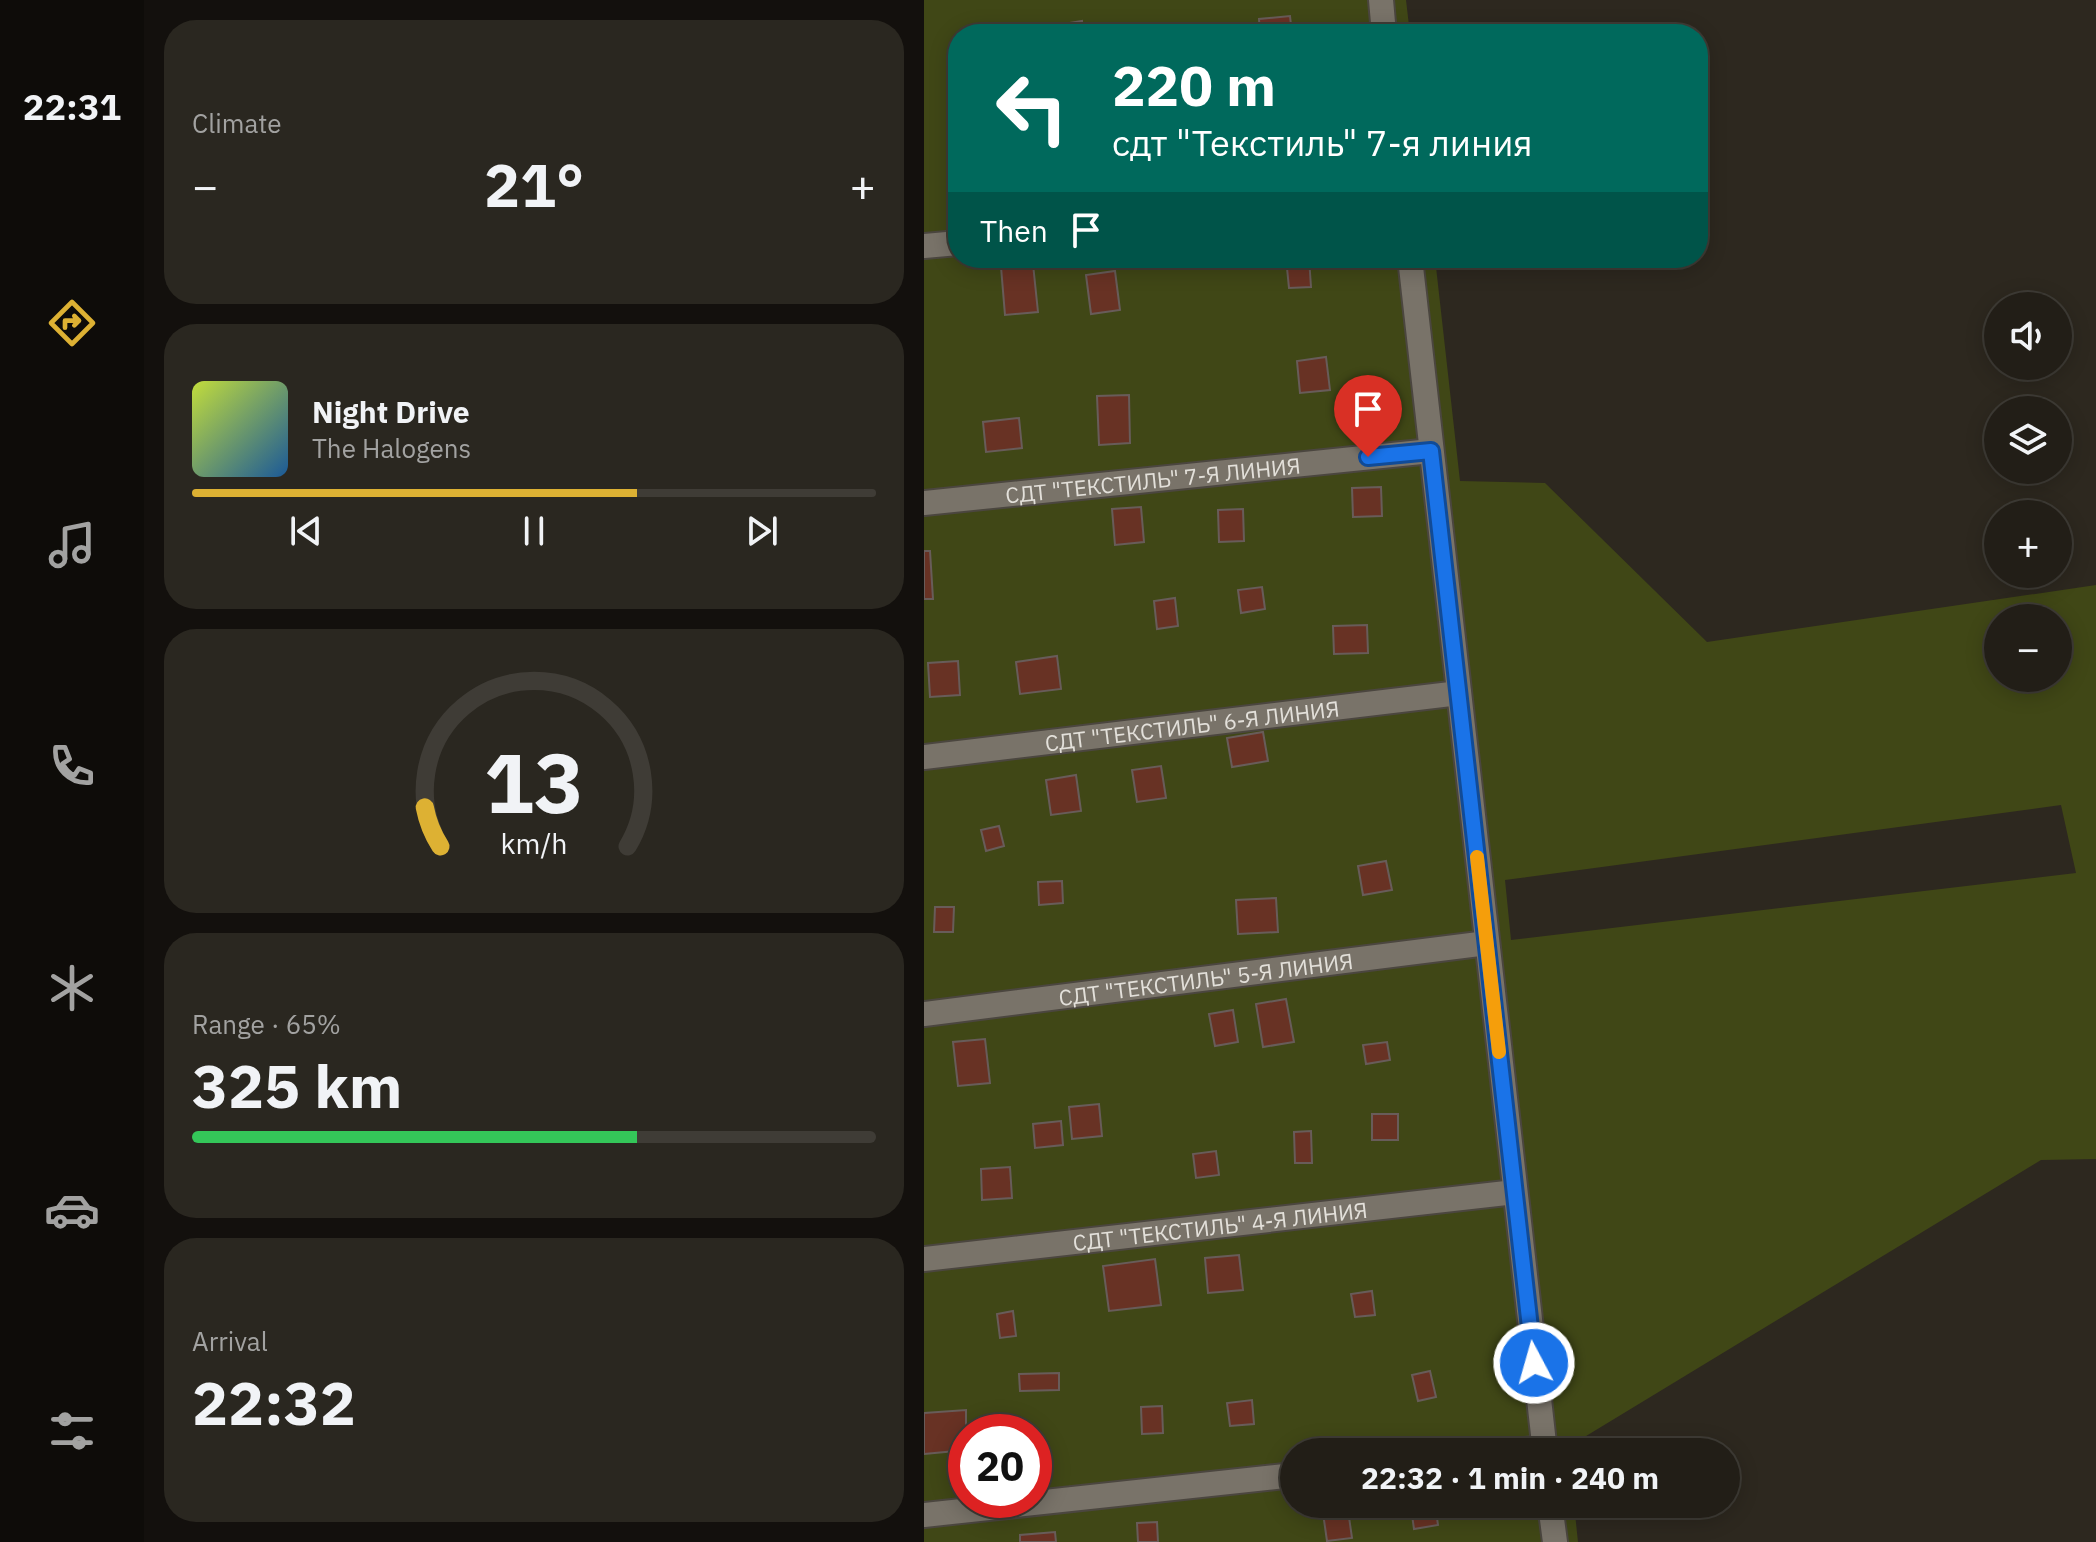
<!DOCTYPE html>
<meta charset="utf-8">
<style>
body{margin:0;font-family:"IBM Plex Sans",sans-serif;background:#2a2720;color:#f1f3f6;height:100vh;display:flex;flex-direction:column;font-size:30px;white-space:nowrap}
*{box-sizing:border-box;margin:0}
p{font-size:26px;color:#a2a2a1}
.icon{flex:none;width:44px;height:44px;fill:none;stroke:currentColor;stroke-width:2;stroke-linecap:round;stroke-linejoin:round}
.map{position:relative;flex:1;overflow:hidden}
.drawer{display:flex;flex-direction:column;gap:20px;padding:20px;background:#13100d;width:780px}
.drawer>*{flex:none}
.banner{position:absolute;left:24px;top:24px;width:760px;height:244px;border-radius:32px;box-shadow:0 4px 20px #0003,0 0 0 2px #3f3c36;background:#00695c;color:#fff;overflow:hidden}
.controls{position:absolute;left:1060px;top:292px;display:grid;gap:16px}
.controls a{display:grid;place-items:center;width:88px;height:88px;border-radius:50%;background:#221e17;box-shadow:0 4px 20px #0003,0 0 0 2px #3f3c36;font-size:40px}
.speed{position:absolute;left:24px;top:1414px;display:flex;gap:16px;font-size:40px;font-weight:700;text-align:center}
.speed>*{display:grid;place-content:center;width:104px;height:104px;border-radius:50%;background:#221e17;box-shadow:0 4px 20px #0003,0 0 0 2px #3f3c36;line-height:1}
.speed .limit{border:12px solid #d22;background:#fff;color:#111}
.pin{position:absolute;display:grid;place-items:center;width:68px;height:68px;color:#fff;margin:-82px -34px;border-radius:50% 50% 50% 0;rotate:-45deg;box-shadow:0 0 8px #0007}
.pin .icon{rotate:45deg}
.me{position:absolute;width:88px;margin:-44px;rotate:354deg;stroke-linejoin:round;filter:drop-shadow(0 0 6px #0008)}
.turn{display:flex;align-items:center;gap:28px;height:168px;padding:0 32px;font-size:36px}
.turn .icon{width:104px;height:104px;stroke-width:2.5}
.turn b{display:block;font-size:56px;line-height:68px}
.then{display:flex;align-items:center;height:76px;padding:0 32px;background:#0003;gap:16px;font-size:30px}
.big{font-size:60px;font-weight:700;line-height:1.1}
.drawer .tile{flex:1;display:flex;flex-direction:column;justify-content:center;gap:12px;min-width:0;padding:0 28px;border-radius:32px;background:#2a2720}
.drawer .dial{align-items:center;gap:0}
.dial svg{height:208px;overflow:visible;fill:none;stroke:#3f3c36;stroke-width:7;stroke-linecap:round;text-anchor:middle}
.dial text{fill:#f1f3f6;stroke:none}
.song{display:flex;align-items:center;gap:24px}
.cover{width:96px;height:96px;border-radius:12px;background:linear-gradient(135deg,hsl(70 70% 55%),hsl(210 70% 35%))}
.played{height:8px;border-radius:4px;background:linear-gradient(90deg,#ddb133 65%,#3f3c36 65%)}
.keys{display:flex;justify-content:space-around;direction:ltr}
.heat{display:flex;justify-content:space-between;align-items:center;font-size:44px;direction:ltr}
.charge{height:12px;border-radius:6px;background:linear-gradient(90deg,#34c759 65%,#3f3c36 0)}
.trip{position:absolute;left:356px;top:1438px;width:460px;height:80px;border-radius:40px;background:#221e17;box-shadow:0 4px 20px #0003,0 0 0 2px #3f3c36;font-weight:700;line-height:80px;text-align:center}
main{display:flex;flex:1;min-height:0}
.tabs{display:flex;flex-direction:column;width:144px;justify-content:space-around;align-items:center;background:#0e0c09;color:#a2a2a1}
.tabs .icon{width:56px;height:56px}
.tabs .on{color:#ddb133}
.tabs b{font-size:36px;color:#f1f3f6}
.map>svg:first-child{display:block}
</style>
<main>
<nav class="tabs">
<b>22:31</b>
<svg class="icon on" aria-label="directions" viewBox="0 0 24 24"><path d="M12 3l9 9-9 9-9-9zM9 14v-3h6M13 9l2 2-2 2"/></svg>
<svg class="icon" aria-label="music" viewBox="0 0 24 24"><path d="M9 18V5l10-2v13"/><circle cx="6" cy="18" r="3"/><circle cx="16" cy="16" r="3"/></svg>
<svg class="icon" aria-label="phone" viewBox="0 0 24 24"><path d="M5 4h4l2 5-3 2q2 4 5 5l2-3 5 2v4C11 20 4 13 5 4z"/></svg>
<svg class="icon" aria-label="climate" viewBox="0 0 24 24"><path d="M12 3v18M4 7l16 10M4 17L20 7"/></svg>
<svg class="icon" aria-label="car" viewBox="0 0 24 24"><path d="M5 17H2v-5l4-1 3-4h7l3 4 3 1v5h-3M9 17h6M6 11h13"/><circle cx="7" cy="17" r="2"/><circle cx="17" cy="17" r="2"/></svg>
<svg class="icon" aria-label="filters" viewBox="0 0 24 24"><path d="M4 7h16M4 17h16"/><circle cx="9" cy="7" r="2"/><circle cx="15" cy="17" r="2"/></svg>
</nav>
<section class="drawer">
<div class="tile"><p>Climate</p>
<div class="heat"><a>−</a><b class="big">21°</b><a>+</a></div>
</div>
<div class="tile">
<div class="song"><i class="cover"></i><div><b>Night Drive</b><p>The Halogens</p></div></div>
<div class="played"></div>
<div class="keys"><svg class="icon" aria-label="previous" viewBox="0 0 24 24"><path d="M18 5L8 12l10 7zM5 5v14"/></svg><svg class="icon" aria-label="pause" viewBox="0 0 24 24"><path d="M8 5v14M16 5v14"/></svg><svg class="icon" aria-label="next" viewBox="0 0 24 24"><path d="M6 5l10 7-10 7zM19 5v14"/></svg></div>
</div>
<div class="tile dial"><svg viewBox="0 0 100 80">
<path d="M14 69A42 42 0 1 1 86 69"/>
<path d="M14 69A42 42 0 0 1 8 54" stroke="#ddb133"/>
<text x="50" y="56" font-size="32" font-weight="700">13</text>
<text x="50" y="72" font-size="11">km/h</text>
</svg></div>
<div class="tile"><p>Range · 65%</p><b class="big">325 km</b><div class="charge"></div></div>
<div class="tile"><p>Arrival</p><b class="big">22:32</b></div>
</section>
<div class="map">
<svg width="1172" height="1542" viewBox="0 0 1172 1542">
<rect width="100%" height="100%" fill="#2d281f"/>
<path fill="#404716" fill-rule="evenodd" d="M0,0H482L486,34H34V258H511L536,481L621,483L783,642L1172,585V1159L1117,1160L644,1447V1452H370V1504H650L654,1542H0ZM1074,618H1134V678H1074ZM1137,805L1152,873L587,940L581,880ZM42,1432H110V1500H42Z"/>
<path fill="#683224" stroke="#685c59" stroke-width="2" d="M366,16L368,34H336L335,19Z
M158,21L159,34H140L139,24Z
M269,27L270,34H236L235,30Z
M362,258H385L387,287L365,288Z
M109,264L114,312L81,315L77,267Z
M191,271L196,310L167,314L162,275Z
M402,357L406,390L376,393L373,361Z
M205,395L206,443L175,445L173,396Z
M95,418L98,448L62,452L59,422Z
M457,487L458,516L429,517L428,488Z
M217,507L220,542L191,545L188,509Z
M319,509L320,541L295,542L294,510Z
M0,551H6L9,599H0Z
M338,587L341,609L317,613L314,590Z
M251,598L254,626L233,629L230,601Z
M443,625L444,653L410,654L409,626Z
M133,656L137,689L96,694L92,662Z
M34,661L36,695L6,697L4,663Z
M339,732L344,761L308,767L303,738Z
M237,766L242,798L213,802L208,770Z
M152,775L157,811L127,815L122,780Z
M75,826L80,846L62,851L57,830Z
M462,861L468,890L439,895L434,866Z
M138,881L139,903L115,905L114,882Z
M352,898L354,932L314,934L312,900Z
M11,907H30L29,932H10Z
M362,999L370,1042L339,1047L332,1004Z
M309,1010L314,1042L291,1046L285,1014Z
M61,1039L66,1083L34,1086L29,1042Z
M463,1042L466,1060L442,1064L439,1045Z
M175,1104L178,1136L148,1139L145,1107Z
M448,1114H474V1140H448Z
M137,1121L139,1145L111,1148L109,1124Z
M387,1131L388,1163H371L370,1132Z
M292,1151L295,1175L272,1178L269,1154Z
M86,1167L88,1198L58,1200L57,1169Z
M315,1255L319,1290L284,1293L281,1258Z
M231,1259L237,1305L185,1311L179,1266Z
M448,1291L451,1315L431,1317L427,1294Z
M89,1311L92,1336L76,1338L73,1314Z
M506,1371L512,1397L494,1401L488,1375Z
M135,1373V1390L96,1391L95,1374Z
M328,1400L330,1424L306,1426L303,1403Z
M238,1406L239,1433L218,1434L217,1407Z
M42,1410V1450L0,1454V1413Z
M511,1504L514,1525L490,1529L487,1508Z
M424,1510L428,1538L403,1541L399,1513Z
M233,1522L234,1542H214L213,1523Z
M131,1532L132,1542H96V1535Z"/>
<g fill="none" stroke-linecap="round" stroke-linejoin="round">
<defs>
<g id="minor">
<path d="M457,0L460,34"/>
<path d="M0,246L34,243"/>
<path d="M486,258L621,1452"/>
<path id="s1" d="M0,503L507,451"/>
<path id="s2" d="M0,757L535,693"/>
<path id="s3" d="M0,1014L563,943"/>
<path id="s4" d="M0,1259L591,1192"/>
<path d="M583,1452L620,1448"/>
<path d="M626,1504L631,1542"/>
<path d="M0,1515L370,1475"/>
</g>
</defs>
<use href="#minor" stroke="#4b463f" stroke-width="28"/>
<use href="#minor" stroke="#797369" stroke-width="24"/>
</g>
<g fill="none" stroke-linecap="round" stroke-linejoin="round">
<defs>
<path id="route" d="M444,457L507,451L610,1363"/>
</defs>
<use href="#route" stroke="#114b97" stroke-width="20"/>
<use href="#route" stroke="#1a73e8" stroke-width="14"/>
<path stroke="#f59e0b" stroke-width="14" d="M553,857L575,1052"/>
</g>
<g text-anchor="middle" dominant-baseline="central" stroke-width="8" stroke-linejoin="round" paint-order="stroke">
<g font-size="22" fill="#e3e0da" stroke="#13110d">
<text stroke="none"><textPath href="#s1" startOffset="230">СДТ "ТЕКСТИЛЬ" 7-Я ЛИНИЯ</textPath></text>
<text stroke="none"><textPath href="#s2" startOffset="270">СДТ "ТЕКСТИЛЬ" 6-Я ЛИНИЯ</textPath></text>
<text stroke="none"><textPath href="#s3" startOffset="284">СДТ "ТЕКСТИЛЬ" 5-Я ЛИНИЯ</textPath></text>
<text stroke="none"><textPath href="#s4" startOffset="298">СДТ "ТЕКСТИЛЬ" 4-Я ЛИНИЯ</textPath></text>
</g>
</g>
</svg>
<div class="controls">
<a><svg class="icon" aria-label="sound" viewBox="0 0 24 24"><path d="M4 9h4l5-4v14l-5-4H4zM17 9q2 3 0 6"/></svg></a>
<a><svg class="icon" aria-label="layers" viewBox="0 0 24 24"><path d="M12 4l9 5-9 5-9-5zM3 14l9 5 9-5"/></svg></a>
<a>+</a>
<a>−</a>
</div>
<div class="speed"><div class="limit">20</div></div>
<div class="pin" style="left:444px;top:457px;background:#d93025"><svg class="icon" aria-label="arrive" viewBox="0 0 24 24"><path d="M6 21V4h12l-3 4 3 4H6"/></svg></div>
<svg class="me" style="left:610px;top:1363px" viewBox="-20 -20 40 40"><circle r="17" fill="#1a73e8" stroke="#fff" stroke-width="3"/><path d="M0-11L8 9 0 5-8 9z" fill="#fff"/></svg>
<div class="trip">22:32 · 1 min · 240 m</div>
<div class="banner">
<div class="turn"><svg class="icon" aria-label="left" viewBox="0 0 24 24"><path d="M17 20v-9H6M10 6l-5 5 5 5"/></svg><div><b>220 m</b>сдт &quot;Текстиль&quot; 7-я линия</div></div>
<div class="then">Then<svg class="icon" aria-label="arrive" viewBox="0 0 24 24"><path d="M6 21V4h12l-3 4 3 4H6"/></svg></div>
</div>
</div>
</main>
